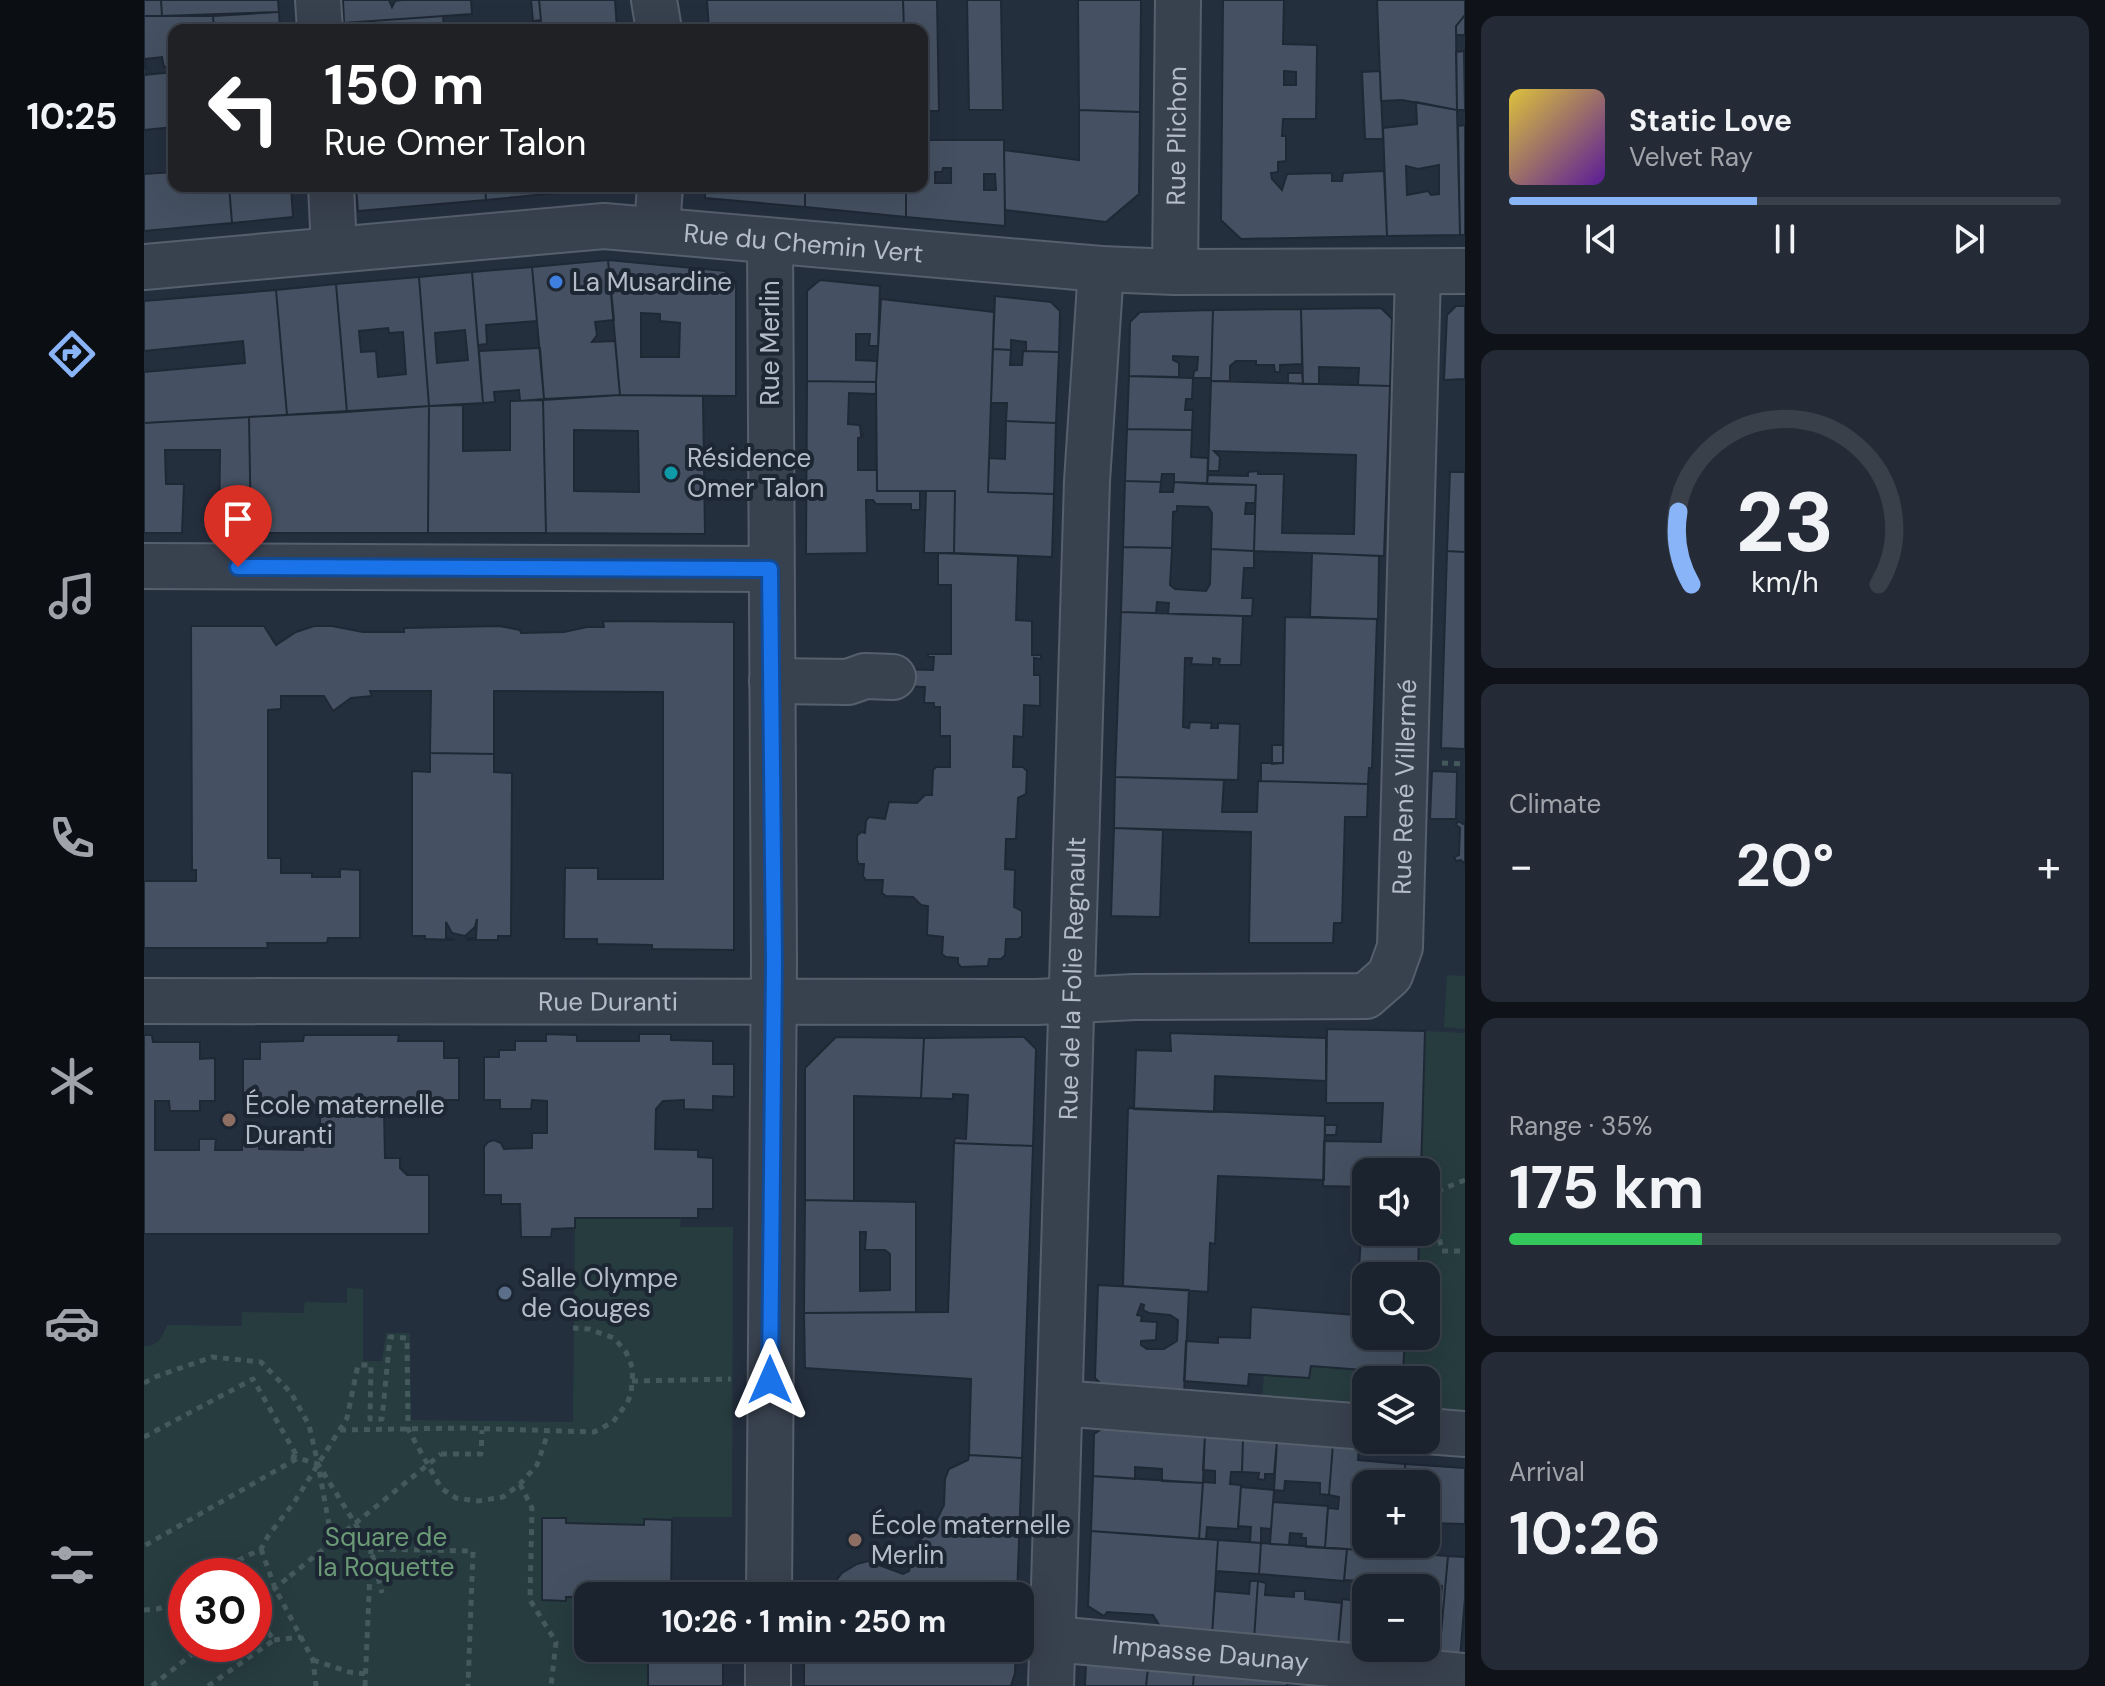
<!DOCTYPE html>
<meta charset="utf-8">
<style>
body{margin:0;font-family:"DM Sans",sans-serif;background:#242b36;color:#f1f3f6;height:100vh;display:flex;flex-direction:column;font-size:30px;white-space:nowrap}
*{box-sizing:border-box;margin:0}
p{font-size:26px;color:#a0a4aa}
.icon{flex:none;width:44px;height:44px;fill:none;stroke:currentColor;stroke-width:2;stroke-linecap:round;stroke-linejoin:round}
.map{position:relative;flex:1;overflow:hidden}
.details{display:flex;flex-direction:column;gap:16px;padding:16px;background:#0f1319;width:640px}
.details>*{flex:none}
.hud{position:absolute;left:24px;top:24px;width:760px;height:168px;border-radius:16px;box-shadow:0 8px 32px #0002,0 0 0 2px #39404a;background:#202124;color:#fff;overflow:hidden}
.tools{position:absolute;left:1208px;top:1158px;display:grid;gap:16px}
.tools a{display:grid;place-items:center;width:88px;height:88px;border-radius:16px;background:#1b232e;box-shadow:0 8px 32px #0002,0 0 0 2px #39404a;font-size:40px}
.speed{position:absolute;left:24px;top:1558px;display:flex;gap:16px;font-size:40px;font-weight:700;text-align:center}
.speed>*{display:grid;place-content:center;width:104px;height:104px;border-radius:50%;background:#1b232e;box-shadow:0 8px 32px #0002,0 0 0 2px #39404a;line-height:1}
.speed .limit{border:12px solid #d22;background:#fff;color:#111}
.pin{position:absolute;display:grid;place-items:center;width:68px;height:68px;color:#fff;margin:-82px -34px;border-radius:50% 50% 50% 0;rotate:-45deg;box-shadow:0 0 8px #0007}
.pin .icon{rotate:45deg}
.me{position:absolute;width:88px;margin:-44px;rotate:0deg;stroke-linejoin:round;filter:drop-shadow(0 0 6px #0008)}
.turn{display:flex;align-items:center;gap:28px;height:168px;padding:0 24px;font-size:36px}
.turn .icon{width:104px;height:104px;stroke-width:2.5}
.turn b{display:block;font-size:56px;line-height:68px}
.big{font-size:60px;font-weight:700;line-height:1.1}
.details .tile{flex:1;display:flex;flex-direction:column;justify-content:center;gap:12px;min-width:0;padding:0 28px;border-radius:16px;background:#242b36}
.details .dial{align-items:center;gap:0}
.dial svg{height:208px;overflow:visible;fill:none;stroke:#39404a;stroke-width:7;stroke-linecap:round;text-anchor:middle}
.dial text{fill:#f1f3f6;stroke:none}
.song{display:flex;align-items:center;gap:24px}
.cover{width:96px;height:96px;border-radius:12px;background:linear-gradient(135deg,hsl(50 70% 55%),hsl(270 70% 35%))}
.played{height:8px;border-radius:4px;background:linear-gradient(90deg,#8ab4f8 45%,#39404a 45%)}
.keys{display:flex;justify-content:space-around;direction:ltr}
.heat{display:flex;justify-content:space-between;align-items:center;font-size:44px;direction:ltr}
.charge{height:12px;border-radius:6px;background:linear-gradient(90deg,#34c759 35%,#39404a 0)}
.trip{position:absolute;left:430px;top:1582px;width:460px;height:80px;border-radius:16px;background:#1b232e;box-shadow:0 8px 32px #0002,0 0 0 2px #39404a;font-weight:700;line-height:80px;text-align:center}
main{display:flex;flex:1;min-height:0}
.menu{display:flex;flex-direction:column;width:144px;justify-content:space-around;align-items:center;background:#0b0e12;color:#a0a4aa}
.menu .icon{width:56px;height:56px}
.menu .selected{color:#8ab4f8}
.menu b{font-size:36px;color:#f1f3f6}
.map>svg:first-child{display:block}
</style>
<main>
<nav class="menu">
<b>10:25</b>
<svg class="icon selected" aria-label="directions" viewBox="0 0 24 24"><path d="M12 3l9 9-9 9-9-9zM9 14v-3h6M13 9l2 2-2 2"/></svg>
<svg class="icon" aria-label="music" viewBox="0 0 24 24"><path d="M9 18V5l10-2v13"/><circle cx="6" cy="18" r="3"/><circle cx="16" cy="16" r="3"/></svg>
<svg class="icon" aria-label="phone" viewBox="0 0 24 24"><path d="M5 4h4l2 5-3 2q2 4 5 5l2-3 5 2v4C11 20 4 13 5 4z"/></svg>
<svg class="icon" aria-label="climate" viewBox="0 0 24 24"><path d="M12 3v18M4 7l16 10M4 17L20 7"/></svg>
<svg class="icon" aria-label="car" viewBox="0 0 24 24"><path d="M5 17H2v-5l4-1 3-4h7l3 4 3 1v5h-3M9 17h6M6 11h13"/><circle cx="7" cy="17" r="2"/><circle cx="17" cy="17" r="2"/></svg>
<svg class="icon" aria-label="filters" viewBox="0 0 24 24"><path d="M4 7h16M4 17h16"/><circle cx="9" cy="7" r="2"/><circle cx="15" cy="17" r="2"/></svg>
</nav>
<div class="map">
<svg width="1321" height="1686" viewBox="0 0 1321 1686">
<rect width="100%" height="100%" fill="#242f3e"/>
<path fill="#263c3f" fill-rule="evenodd" d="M1303,975L1321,976V1029L1300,1027Z
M1281,1031L1321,1033V1418L1282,1415V1380H1259L1261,1336H1282V1276H1274L1275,1232H1282V1172H1277Z
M431,1218H537L536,1227H589L588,1517H528V1520L500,1519V1525L422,1523V1518L398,1519V1600L444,1597V1648H497V1656L504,1655V1686H0V1346C14,1347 19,1336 23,1325L98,1326V1312L159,1313L161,1302L203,1303V1288L219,1289V1361H238L242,1333H266L267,1420L429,1422ZM42,1576H110V1644H42Z
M1167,1366L1231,1371L1230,1380H1222V1410L1118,1400L1120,1374L1165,1378Z"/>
<path fill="#455162" stroke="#1f2835" stroke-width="2" fill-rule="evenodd" d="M0,0H17L18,16H0Z
M17,0H134L135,12L18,16Z
M199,0H245L248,7L251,1L258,0H327L328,14L200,23Z
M387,0H395L397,20L389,21Z
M395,0H471L473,29L486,30H398Z
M563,0H759L760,30H565Z
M759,0H793L795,111H778V30H760Z
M823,0H857L859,110H825Z
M934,0H997L996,112L935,110Z
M1079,0H1140L1139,44L1173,45L1172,119H1139L1138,136H1142V161L1134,162V172L1127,173L1128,179L1138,190L1143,174L1188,173V181H1198L1199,173L1240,171L1243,236L1097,239L1077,220ZM1140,71L1152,72V85H1140Z
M1233,0H1321V15L1312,26L1313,110L1258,100L1237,101Z
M135,12L136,30H70L69,16Z
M1321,15V35H1312V26Z
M0,16H69L70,30H30V66L20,67L18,57L1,59L2,68H0Z
M299,16L300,30H201L200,23Z
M1320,51L1321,110H1313L1312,52Z
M1236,71L1239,139H1221L1218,72Z
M30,72V127L0,130V75Z
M1272,102L1313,110L1316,235L1243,236L1239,128L1273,124ZM1295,165V194L1287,195L1284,191L1263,195L1262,166L1274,169Z
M935,110L996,112L995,194L962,222L861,210L860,150L935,160Z
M1321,125V235H1316L1314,126Z
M778,140H860L861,226L762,217V186H778ZM799,168H807V183H791V172H798ZM840,174H851L852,190H840Z
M30,172V186H85L88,223L0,231V174Z
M85,186H147L149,217L88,223Z
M212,186H341L342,200L214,211Z
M341,186H485L342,200Z
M561,186H661V207L561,198Z
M661,186H762V217L661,207Z
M464,260L581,271L592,283V396L476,395ZM497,313L516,314V321L536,323L535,357H497Z
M464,260L470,320L451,322L453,335L448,342L471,341L476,395L400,399L388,267Z
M388,267L393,321L342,325L343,344L334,345L328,272Z
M328,272L339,403L285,406L275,277ZM321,330L324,360L293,363L291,333Z
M275,277L285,406L203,412L192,284ZM244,328L245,333L259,332L262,374L234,377L232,351L217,352L215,331Z
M676,280L736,286L734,346H725L726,334H712V360L733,361L732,382L663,381V291Z
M192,284L203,412L143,415L132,290Z
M132,290L143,415L0,423V372L101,363L99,341L0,351V301Z
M851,296L907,302L916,311L915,352L882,351V342L867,340V350L849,349Z
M737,299L850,312L844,492L910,494L908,557L810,553L811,491H733L732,382Z
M1312,306H1321V379L1300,380L1303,315Z
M1237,308L1248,319L1246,386L1214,385L1215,368L1175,367V384H1159L1157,309Z
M1157,309L1158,364L1136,365V372H1131L1130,365H1112V361H1092L1086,366V381H1067L1069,310Z
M1069,310L1067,378H1049L1050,371L1053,370L1054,357L1029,356V360L1035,363V377L985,376L986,322L996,312Z
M396,348L400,399L376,401L375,390L350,392L351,402L339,403L335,351Z
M849,349L867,350L866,365H878L879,351L915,352L912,423L862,421L863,403H847Z
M1144,373H1158L1159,384L1144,383Z
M985,376L1049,378L1048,399H1042L1041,410H1049L1048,430L983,429Z
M663,381L732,382V394L705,393L704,424L716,425L717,435L719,434L718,437L714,438V470H733V491H776V510H767V504H732L729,500H722L723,553L662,554Z
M1067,381L1246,386L1240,556L1110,551L1112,485L1063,484L1064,475L1104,476V472L1114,471V474H1140L1138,533L1210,534L1212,455L1070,451L1076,457L1075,471H1064Z
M476,395L559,396L561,534L402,533L399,400ZM430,430L494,431L495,492L430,491Z
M399,400L402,533H284L285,406L319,405V451L366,450V401Z
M285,406L284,533H107L105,417Z
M105,417L107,533H75L76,450H21L22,484H40L38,533H0V423Z
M862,421L912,423L910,494L844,492L845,458L861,459Z
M983,429L1048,430L1047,457L1064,458L1063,484L1030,482V474H1018L1017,482L981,481Z
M1306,472H1321V552L1303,551Z
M981,481L1017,482L1016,492H1029L1030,482L1112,485L1111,503H1102L1101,514H1111L1110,551L1067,549L1068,513L1064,507L1033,506V511L1029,512L1028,548L979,547Z
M782,491H811L810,553H780Z
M979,547L1028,548L1026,585L1031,589L1062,591L1066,584L1067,549L1110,551V568H1100L1098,598H1109L1108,616L1024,614L1025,603L1013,602L1012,613L977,612Z
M1303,551L1321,552V749L1297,748Z
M794,553L874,556L872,620L888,621V655H897V659L890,658V675H896V706L880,705L879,737L870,736L869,767H879L883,771L882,794L874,798L872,839H862L861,869L871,870L870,907L878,911V936L874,939H862L861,955L857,959H845L844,966L817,967L814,963V958L802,957L798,954L799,937L783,935L784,906L777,905L769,897L742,896L738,893L739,880H722L719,876L720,864H715L713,860V836L717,832L721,833L722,821L725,817L741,819L745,802L773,803L781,795H788L789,770L792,767H806V736H796V707H790V703H780L781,687L748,686L749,669L789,670L790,657H784V654H807V585H794Z
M1168,553L1235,556L1234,619L1166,617Z
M977,612L1099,616L1097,665H1075L1076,659L1069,658V665L1047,664L1048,658H1041L1039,727L1045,728L1046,722L1068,723L1067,728H1074V723L1096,724L1094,780L971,777Z
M1141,617L1233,619L1228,768H1225L1224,784L1117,781V763H1139Z
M459,621L590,622V950L508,949V945L453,944V939H420L421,868H454V879H519V692L350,691V754L286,753L287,691H226L228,696L207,698L189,711L180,696H137V709L124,710V858H137V873H168V877H196V869L216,870V938H184L183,943H123L124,948H0V881H52V870H48L47,626H120L132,645L152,632L170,626H188L219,632H260V628L355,626L376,630L377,633L420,632L443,627H460Z
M1128,745H1139V763L1128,764Z
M286,753L350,754V772L368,773L367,936H354V940H323V938H332L333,919L331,927L321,936L308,933L302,922V938L311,940L281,939V936H268V771L286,772Z
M1288,771L1313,772L1312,819H1286Z
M971,777L1080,780L1078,812H1113L1114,781L1224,784L1223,817H1201L1198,923H1190L1189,943H1105L1107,832L970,828Z
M1314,821L1319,824L1321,822V864L1317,860L1312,861L1310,857L1315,855L1316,828L1312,825Z
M970,828L1019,830L1016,917L967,916Z
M1183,1029L1281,1031L1277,1172H1222V1232H1275L1274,1276H1222V1302L1213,1301L1220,1187L1179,1186L1180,1141L1237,1142L1239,1103H1182Z
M1026,1033L1182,1038V1081L1071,1076L1070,1112L990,1109L992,1050L1027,1051Z
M402,1034L433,1035V1041H495V1034H527V1040L569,1041V1064H590V1097L569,1096V1110L540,1109V1100L519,1101L512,1109L511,1149L554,1150V1157L569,1158V1209H554V1218H431V1228L408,1229L407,1237H377L376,1204H357V1195H340V1147L344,1142L350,1140L357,1143L360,1149L388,1148V1133H403V1101L388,1100L387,1109H356V1100H340V1057H355V1050H371V1041H402Z
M0,1035H8L9,1042H56V1059L71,1058V1101H56V1111H26L25,1101H11V1150H55V1139H72L71,1150H98V1139H115V1149L159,1150V1139H176V1112L168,1102H146V1111H115V1101H99V1059H116V1042L159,1041L160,1035H255L254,1041H300V1058H315V1100H300V1109L269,1110V1101H246L240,1109L241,1158H256V1168L263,1175H285V1234H0Z
M692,1037L780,1038L777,1098L710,1096V1201L661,1200V1068Z
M880,1037L892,1049L889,1146L810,1143L811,1138L822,1139L824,1095L809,1094V1099L777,1098L780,1038Z
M984,1108L1181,1116L1180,1180L1074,1176L1071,1244L1066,1243L1064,1292L979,1286Z
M1181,1125H1193L1192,1135H1181Z
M810,1143L889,1146L878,1458L825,1455L827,1379L661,1368L660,1313L804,1312Z
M661,1200L772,1202V1312L660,1313ZM716,1232H722L721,1250H741L746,1254V1290L716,1291Z
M954,1285L1045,1290L1040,1394L961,1388L951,1378ZM997,1304L1000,1305L999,1310L1005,1313L1026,1315L1034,1320L1033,1341L1020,1349H1003L997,1345V1341L1012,1340L1013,1322L997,1321L998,1316L993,1315Z
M1212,1301L1222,1302V1336H1261L1259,1373L1167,1366L1165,1378L1105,1374L1104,1386L1040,1381L1042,1341L1074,1343V1337L1106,1338L1107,1307L1211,1315Z
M961,1427L1061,1435L1059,1483L1018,1481V1469L991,1467V1479L949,1476L950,1434Z
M1061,1435L1099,1438L1098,1472H1087L1086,1484L1097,1485L1094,1529L1063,1527L1062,1539H1055L1059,1482L1071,1483V1471L1059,1470Z
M1099,1438L1133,1440L1130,1474H1121V1480L1114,1479L1115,1473L1098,1472Z
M1133,1440L1189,1444L1185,1495L1176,1494V1483L1141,1481L1140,1491L1130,1490Z
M1189,1444L1215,1446L1214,1460L1261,1464V1484H1222L1218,1550L1181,1548L1184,1508L1194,1509L1195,1497L1185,1495Z
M825,1455L878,1458L873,1596H688L691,1582L698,1573L713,1564L724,1561L759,1574L765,1571L772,1544L789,1527L800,1505L801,1479L805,1469L824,1460Z
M1261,1464L1321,1468V1524L1282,1523V1484H1261Z
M949,1476L1059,1483L1055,1539L947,1531Z
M1097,1487L1130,1490L1127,1529L1117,1528V1543L1106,1542L1107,1527L1094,1526Z
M1129,1502L1184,1506L1181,1548L1162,1547V1538H1157L1158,1534L1146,1533L1145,1545L1126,1544Z
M398,1518H422V1523L500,1525V1519L528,1520L527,1596L422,1597V1601L398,1600Z
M947,1531L1074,1540L1068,1635L1017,1628L1009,1615L963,1612L960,1616L944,1606Z
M1074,1540L1117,1543L1115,1574L1072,1571Z
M1117,1543L1203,1549L1200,1581L1115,1574Z
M1203,1549L1304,1556L1295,1656L1194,1646L1198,1599L1222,1602V1648H1282V1607L1296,1608L1298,1586L1200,1580Z
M1304,1556L1321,1557V1598L1316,1658L1295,1656Z
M1106,1581H1114L1110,1639L1068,1635L1071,1591L1105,1594Z
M1114,1581L1122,1583L1121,1595L1150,1597V1591H1161V1599L1198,1603L1194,1646L1110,1639Z
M497,1648H583V1655H579V1686H504V1655L497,1656Z
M660,1648H872L871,1673L867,1686H660Z
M942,1662L1004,1668L1002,1686H941Z
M1004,1668L1050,1672L1049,1686H1002Z
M1050,1672L1143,1680V1686H1049Z"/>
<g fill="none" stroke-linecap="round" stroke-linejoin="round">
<defs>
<g id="minor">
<path d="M174,0L176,30"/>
<path d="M510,0L515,30"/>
<path d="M187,186L190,248"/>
<path d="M513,229L516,186"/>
<path id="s1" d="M0,267L460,226L957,269L1031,272L1321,271"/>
<path id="s2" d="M1031,272L1034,0"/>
<path d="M0,566L626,569"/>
<path d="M628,681L704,682L721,676L749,677"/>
<path id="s3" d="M0,1001L893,1002L990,997L1222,996L1246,975L1256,947L1274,272"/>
<path d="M916,1403L1222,1427"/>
<path d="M1282,1431L1321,1434"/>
<path d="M625,1596L630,963L626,241"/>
<path id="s4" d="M909,1639L1321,1676"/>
<path d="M624,1686V1648"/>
<path id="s5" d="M907,1686L943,481L957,269"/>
</g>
</defs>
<use href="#minor" stroke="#565f6c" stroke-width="48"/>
<path stroke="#44595c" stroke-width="5" stroke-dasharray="6 6" stroke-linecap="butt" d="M1298,763L1321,764
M1321,1180L1286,1194L1298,1251H1321
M488,1381L587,1379
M0,1383L11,1377L68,1357L117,1362L147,1393L165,1425L174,1464L227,1549L238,1593
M196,1430L318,1428L450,1432L469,1422L483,1403L487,1394L489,1369L482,1352L470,1338L445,1329L429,1328
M0,1437L109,1379L154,1458L0,1546
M297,1454H337L338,1430
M147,1456L174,1464L186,1530
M376,1484L388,1508L386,1600L412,1642L407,1686
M117,1549L131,1588L169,1660L172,1686
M76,1576L91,1562L117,1549L124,1536L151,1501L203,1418L214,1365H227L226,1419H238L246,1337L263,1338L264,1429L297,1488L312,1498L334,1501L359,1497L376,1484L393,1465L404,1433
M110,1605L146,1576
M0,1610L13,1609L42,1600
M130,1640L157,1637
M169,1660L205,1672L222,1674
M8,1686L61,1644
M64,1686L130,1640L121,1628L110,1623
M221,1686L227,1549L329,1551L324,1686"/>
<use href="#minor" stroke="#38414e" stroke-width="44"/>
<path stroke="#44595c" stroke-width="5" stroke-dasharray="6 6" stroke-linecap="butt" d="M146,1576L297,1454"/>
</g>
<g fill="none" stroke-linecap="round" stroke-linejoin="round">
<defs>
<path id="route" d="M94,567L626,569L630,963L626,1380"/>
</defs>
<use href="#route" stroke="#114b97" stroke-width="20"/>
<use href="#route" stroke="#1a73e8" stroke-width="14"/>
</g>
<circle fill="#3f7fe0" stroke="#1d2633" stroke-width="3" cx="412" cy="282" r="8"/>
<circle fill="#0f9aa8" stroke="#1d2633" stroke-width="3" cx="527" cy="473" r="8"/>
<g fill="#8d6e63" stroke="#1d2633" stroke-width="3">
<circle cx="85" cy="1120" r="8"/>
<circle cx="711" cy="1540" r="8"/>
</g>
<circle fill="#5c6f8a" stroke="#1d2633" stroke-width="3" cx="361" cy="1293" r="8"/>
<g text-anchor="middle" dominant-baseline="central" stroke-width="8" stroke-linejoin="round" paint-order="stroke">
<g font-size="26" fill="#b4bcc9" stroke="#1d2633">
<text stroke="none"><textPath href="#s2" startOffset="136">Rue Plichon</textPath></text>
<text stroke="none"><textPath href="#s1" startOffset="662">Rue du Chemin Vert</textPath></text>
<text transform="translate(626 343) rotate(-90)">Rue Merlin</text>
<text stroke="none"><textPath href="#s3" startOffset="1444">Rue René Villermé</textPath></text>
<text stroke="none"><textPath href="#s5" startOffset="708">Rue de la Folie Regnault</textPath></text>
<text stroke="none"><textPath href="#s3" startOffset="464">Rue Duranti</textPath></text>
<text stroke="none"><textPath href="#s4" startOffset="158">Impasse Daunay</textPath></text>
</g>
<g font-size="26" fill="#b4bcc9" stroke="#1d2633" text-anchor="start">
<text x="428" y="282">La Musardine</text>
<text x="543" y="458">Résidence<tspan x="543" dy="30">Omer Talon</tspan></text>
<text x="101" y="1105">École maternelle<tspan x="101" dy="30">Duranti</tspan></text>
<text x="377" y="1278">Salle Olympe<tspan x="377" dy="30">de Gouges</tspan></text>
<text x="727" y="1525">École maternelle<tspan x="727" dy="30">Merlin</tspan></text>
</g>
<g font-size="26" fill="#6b9a76" stroke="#1d2633">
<text x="242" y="1537">Square de<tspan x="242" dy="30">la Roquette</tspan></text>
</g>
</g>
</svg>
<div class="tools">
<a><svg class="icon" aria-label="sound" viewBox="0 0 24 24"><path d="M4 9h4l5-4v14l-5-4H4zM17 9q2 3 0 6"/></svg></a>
<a><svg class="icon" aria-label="search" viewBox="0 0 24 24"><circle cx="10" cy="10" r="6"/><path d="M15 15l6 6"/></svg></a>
<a><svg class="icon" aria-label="layers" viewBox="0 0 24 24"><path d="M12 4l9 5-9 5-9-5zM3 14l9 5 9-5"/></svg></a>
<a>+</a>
<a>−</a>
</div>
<div class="speed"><div class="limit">30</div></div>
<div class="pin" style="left:94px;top:567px;background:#d93025"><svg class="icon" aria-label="arrive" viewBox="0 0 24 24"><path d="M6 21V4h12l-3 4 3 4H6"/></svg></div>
<svg class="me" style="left:626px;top:1380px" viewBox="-20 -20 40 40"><path d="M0-17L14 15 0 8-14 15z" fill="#1a73e8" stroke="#fff" stroke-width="4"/></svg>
<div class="trip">10:26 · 1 min · 250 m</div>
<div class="hud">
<div class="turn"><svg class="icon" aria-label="left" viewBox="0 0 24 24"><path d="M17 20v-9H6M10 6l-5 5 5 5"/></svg><div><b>150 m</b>Rue Omer Talon</div></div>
</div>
</div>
<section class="details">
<div class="tile">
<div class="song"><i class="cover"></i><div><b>Static Love</b><p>Velvet Ray</p></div></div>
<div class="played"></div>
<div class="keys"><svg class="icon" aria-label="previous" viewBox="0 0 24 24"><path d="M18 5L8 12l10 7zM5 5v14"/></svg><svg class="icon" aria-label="pause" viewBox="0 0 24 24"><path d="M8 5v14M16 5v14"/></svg><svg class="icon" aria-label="next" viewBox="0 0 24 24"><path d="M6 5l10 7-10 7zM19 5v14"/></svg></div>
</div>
<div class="tile dial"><svg viewBox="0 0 100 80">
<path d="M14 69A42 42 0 1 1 86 69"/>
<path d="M14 69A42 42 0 0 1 9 41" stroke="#8ab4f8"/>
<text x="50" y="56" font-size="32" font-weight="700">23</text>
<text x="50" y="72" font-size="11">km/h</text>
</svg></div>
<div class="tile"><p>Climate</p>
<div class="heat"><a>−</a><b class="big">20°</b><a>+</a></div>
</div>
<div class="tile"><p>Range · 35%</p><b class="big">175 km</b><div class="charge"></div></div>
<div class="tile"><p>Arrival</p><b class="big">10:26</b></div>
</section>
</main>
